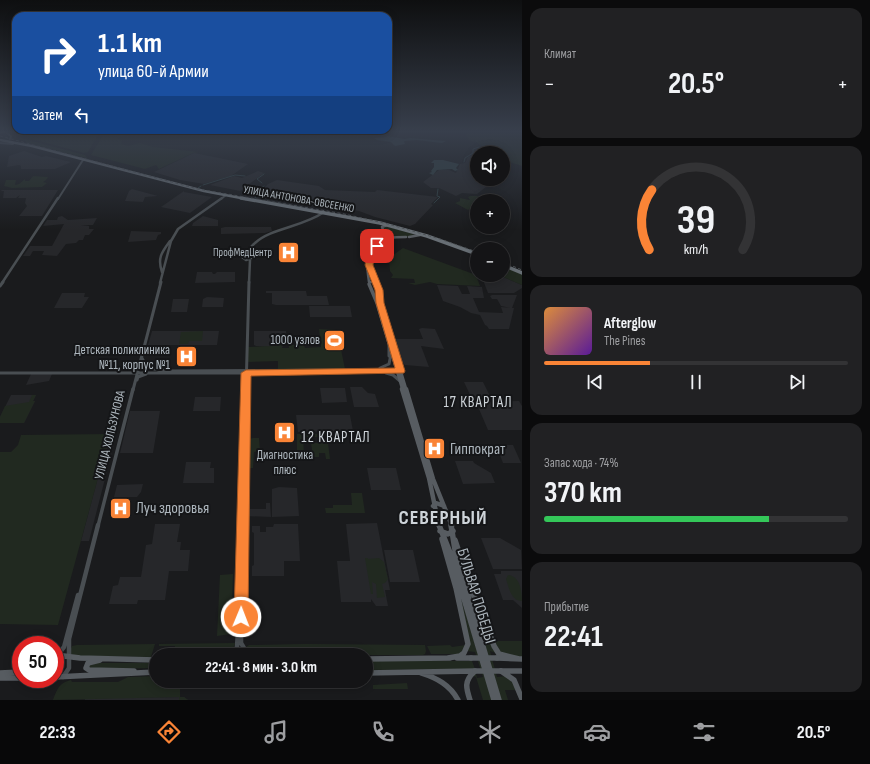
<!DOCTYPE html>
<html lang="ru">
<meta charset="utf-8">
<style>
body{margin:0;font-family:"Sofia Sans Condensed",sans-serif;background:#212123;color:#f1f3f6;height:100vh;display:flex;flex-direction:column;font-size:15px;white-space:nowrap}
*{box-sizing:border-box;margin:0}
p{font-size:13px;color:#9d9ea1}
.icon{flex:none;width:22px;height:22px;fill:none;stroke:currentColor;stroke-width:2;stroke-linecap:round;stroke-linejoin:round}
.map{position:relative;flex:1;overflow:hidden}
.sheet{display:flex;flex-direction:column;gap:8px;padding:8px;background:#0b0b0c;width:348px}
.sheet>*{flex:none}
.hud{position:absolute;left:12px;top:12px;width:380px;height:122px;border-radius:12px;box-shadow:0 2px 10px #0003,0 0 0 1px #333335;background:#1a4fa0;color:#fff;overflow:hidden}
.controls{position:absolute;left:470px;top:146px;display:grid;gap:8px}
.controls a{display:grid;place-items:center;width:40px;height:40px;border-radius:50%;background:#141416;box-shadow:0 2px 10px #0003,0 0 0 1px #333335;font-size:20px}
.speed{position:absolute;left:12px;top:636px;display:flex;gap:8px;font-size:20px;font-weight:700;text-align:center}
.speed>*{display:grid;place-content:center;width:52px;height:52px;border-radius:50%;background:#141416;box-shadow:0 2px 10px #0003,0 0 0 1px #333335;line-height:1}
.speed .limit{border:6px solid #d22;background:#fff;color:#111}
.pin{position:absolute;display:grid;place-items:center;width:34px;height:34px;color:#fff;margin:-17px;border-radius:8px;box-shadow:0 2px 6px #0006}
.me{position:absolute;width:44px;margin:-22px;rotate:1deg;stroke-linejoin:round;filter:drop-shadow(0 0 3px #0008)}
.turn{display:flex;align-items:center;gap:14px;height:84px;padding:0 20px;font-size:18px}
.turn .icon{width:52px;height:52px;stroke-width:2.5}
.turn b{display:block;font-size:28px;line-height:34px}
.then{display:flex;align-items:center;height:38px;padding:0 20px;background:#0003;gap:8px;font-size:15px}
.big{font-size:30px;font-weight:700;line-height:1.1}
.sheet .widget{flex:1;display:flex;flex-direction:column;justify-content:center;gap:6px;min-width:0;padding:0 14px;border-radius:12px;background:#212123}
.sheet .dial{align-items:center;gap:0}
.dial svg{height:104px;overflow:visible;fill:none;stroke:#333335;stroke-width:7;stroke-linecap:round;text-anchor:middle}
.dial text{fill:#f1f3f6;stroke:none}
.song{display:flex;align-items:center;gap:12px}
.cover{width:48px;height:48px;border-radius:6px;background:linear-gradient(135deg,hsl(30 70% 55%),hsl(270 70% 35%))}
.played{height:4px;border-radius:2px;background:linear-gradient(90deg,#fa8436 35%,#333335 35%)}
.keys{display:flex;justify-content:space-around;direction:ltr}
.heat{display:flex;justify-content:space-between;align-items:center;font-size:22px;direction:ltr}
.charge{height:6px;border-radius:3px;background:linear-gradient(90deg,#34c759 74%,#333335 0)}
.trip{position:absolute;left:149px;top:648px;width:224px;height:40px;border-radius:20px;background:#141416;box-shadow:0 2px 10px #0003,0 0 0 1px #333335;font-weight:700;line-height:40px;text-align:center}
.tab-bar{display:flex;height:64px;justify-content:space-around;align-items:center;background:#080809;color:#9d9ea1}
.tab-bar .icon{width:28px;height:28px}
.tab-bar .selected{color:#fa8436}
.tab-bar b{font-size:18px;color:#f1f3f6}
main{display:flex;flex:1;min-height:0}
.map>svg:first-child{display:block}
</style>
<main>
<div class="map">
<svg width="522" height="700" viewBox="0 0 522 700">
<rect width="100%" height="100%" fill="#1a1b1d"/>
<path fill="#26272a" d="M24,151L42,157L46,156L71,162L55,169H21V166L19,165L7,167L9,156Z
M194,153L219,158L248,164L231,176L204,184L180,180L154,172Z
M476,154H477V179H496L477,194L462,193L456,196L439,188H431L423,182L439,170H449L456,173L460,164L465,163L468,157Z
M258,171L264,173L240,191L210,185L234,176L242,178Z
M277,180L319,186L325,190L375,192L377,190L438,197L431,204L433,205L415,224L410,226L375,217L359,211L300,201L294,202L260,197L258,195L268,184Z
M132,189L158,196L145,197L143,202L125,201L129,191Z
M2,190H58L42,216H19L27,206L25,203L26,198H18L20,195L16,198H3L4,191H1Z
M184,191V192L212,197L190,213L161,207Z
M62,216L68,220L97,218L93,225H81L89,226V229H94L89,235H85L83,240H79L76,243L66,244L57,256L42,255L44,251H33L30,256H23L30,246H52L64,224L43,226L47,220H57L58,217Z
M203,216L218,220V226H192L193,223Z
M225,227H271L272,231L265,233L221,234V228Z
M131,231L160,232H161V234L158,235L156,240L128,242Z
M197,272H212L213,274H215L217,272H235V282L195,283Z
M490,275H499L522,285V288L514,293H488L483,280Z
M437,285L458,286L462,294H470L467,286L482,287L484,298H473L479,312L503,313L501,307L514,308L509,329H489L487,326L485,325L480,315L471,313L460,307L443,301Z
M266,291H306L307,296H327L329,305H276L272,304V293H266Z
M62,293H85L84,297H89L82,308H54Z
M492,295H517L512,308L501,306L497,299H492L490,296Z
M207,297L224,298L223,307H202L203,299Z
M173,299H189L187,312H171Z
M309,306H350L352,317H310Z
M422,328L435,329L444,349L421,346L429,367L405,365L401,361L394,339H423L419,329Z
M152,331H219L217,345H148Z
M254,331H286V338L282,348L256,346L254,345Z
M31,374H52L49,381L26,385Z
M464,382H483L492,400L473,401Z
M350,387H362L368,393L375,394L379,407H354Z
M320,388H345L347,402L322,403Z
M11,395H36L33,401H35L24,423H0V417Z
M195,397H221L220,411H193Z
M519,401L522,406V430H488L476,402Z
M130,411H160L153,453H120Z
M296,415H350L353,431L298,432Z
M109,436H116L89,541H81Z
M496,445H513L521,463H503Z
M455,461H473L474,463L491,473L495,483L463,484Z
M186,462H211L210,468H214V483H183Z
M367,468H396L401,490H371Z
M143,484L141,492L137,497H114L117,485Z
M279,487L297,488L299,516L272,517V489Z
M247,500H249L250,509H266V503H270L271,517L245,516V501Z
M377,523L390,590H385L388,606H376L371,599V602H341L337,561H350L346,524Z
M155,524H180L177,542H181L180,550H190L188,571H169L165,600H138L137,604H109L113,586L118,585L120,577H141L146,545L152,544Z
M274,524H298L300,561H284V576H252V566L254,565V533L252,532V526H260V532H266V527H273Z
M481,538H500L521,550L522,569H493Z
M384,550H413L420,582H390Z
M501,571H522V608L513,600H503L494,574H501Z
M179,697H184L188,700H85V698Z"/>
<path fill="#212920" d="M19,132H100L88,152L84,153L17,135Z
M105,132H132L117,139L122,140L121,144L128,146L140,143L153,147L199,152L193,153L159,169L156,165L145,169L91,155Z
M468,132H522V166L503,160V153L484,152L487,150L476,142L468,140L469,139L466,135Z
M17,137L85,155L87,158L118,166L30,144Z
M33,176L48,177L46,180L43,182L47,183L42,187L12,188L4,186L6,180H16L15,185L19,184L25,179V181H29Z
M470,196H477L482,199L477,201V203L468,210L455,203L460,201V198L470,200L468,197Z
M386,226L413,234L414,235L409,237L397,236L383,240L386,234L383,228Z
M403,248L476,275L480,286L437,284L430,282L415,285L408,283H415L414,279L391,278L393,275L390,271L389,258Z
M510,269L522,274V285L501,276Z
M319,329L337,330L345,369H278V361L247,362L248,347L273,346L271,339L274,337H280L282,339V348H289V345H304L305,348L321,347Z
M203,331L202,341H189L188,344H179L181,332Z
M32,395H36L33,401H35L24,423H0V417L5,406L29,402Z
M110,434L58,625L0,624V452H11L18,445L21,435Z
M297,434H324V437H303L304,455H297Z
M253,438H259L260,451L254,452L253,468H248L249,439Z
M311,443H328L330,459H326L325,453H319V457H313Z
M351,493H362L365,513H326L325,508H333V505H352Z
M445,545L492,700H483L476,677L471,675L476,674L477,678L483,677L475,652L467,651L470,644Z
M457,547L496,653L490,651L497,677L507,676L512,679L518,690H505L508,700H501Z
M365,558H368V559L379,558L384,562L388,579L385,583L382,584L385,597L377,598L376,584L372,582L373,594H371Z
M233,574L231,634L217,636L220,575Z
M508,575C520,576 522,591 522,601C511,601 509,588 506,579Z
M491,641H522V659L502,655Z
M235,643L232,653L230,655H161L158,651H174L175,646H159V644Z
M155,644L151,657L76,656L71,654L70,651L72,646L77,645Z
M306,644L425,645L426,651L425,654L423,655H355V653H345V655H250L246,647L249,645Z
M450,645L452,647L466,645L460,654H431L427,646Z
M366,661H472L475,669L366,670Z
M98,663H156V668L89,669L87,666Z
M156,676V681H251L252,684L180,683V697H184L188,700H179V697L53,700C57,689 59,683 71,680L72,682H118L128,677Z
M407,683L408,689H373V685Z"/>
<path fill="#2f3f42" d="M387,136L405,139L410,138L446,141L442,143L417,140L404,141L405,144L395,146L391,142L377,140L374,138L386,137Z
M434,160H443L459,164L456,168L458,170L455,171L452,169L437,170L433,175L429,173L432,172L431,171L434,167V163H431Z"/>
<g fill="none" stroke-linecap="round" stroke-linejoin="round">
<path stroke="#2f3f42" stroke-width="1" d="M464,162L465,158L473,153V149L479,147
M262,183L257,179L264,174
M203,185L235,175L245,176
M198,188L201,186
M255,198L259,190L264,186
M434,203L440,197L437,196L438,189"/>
<path stroke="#494e52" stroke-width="2" d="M5,132L11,136L10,139
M0,133L2,132
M0,143L13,144
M58,199L83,160
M221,199L226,195"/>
<path stroke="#494e52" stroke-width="2.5" d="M245,255C248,251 251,246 255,243C271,228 303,227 324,212
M245,255H251L254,257L246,260L242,257Z
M162,272C157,258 162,252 170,241
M2,283L58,198
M160,283L171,241L178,229L222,198
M249,283L250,260"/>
<path stroke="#494e52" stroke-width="3" d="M0,286L3,282
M389,345V356
M142,358C147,370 158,370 169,371
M380,368L389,364L391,354
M168,371L382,370
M0,373H246L397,371
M386,373L393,375L400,381
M137,380L138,377L146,374
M133,390L161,282
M246,390L249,282"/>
<path stroke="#494e52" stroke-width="3.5" d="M98,526L133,389
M241,526V508
M243,526L246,389"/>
<path stroke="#494e52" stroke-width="4.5" d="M243,525L241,643L248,655
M233,655L237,647L238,631L241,525
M56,657L64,647L78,595
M63,677L69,668V639L98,525"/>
<path stroke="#575c61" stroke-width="2.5" d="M409,237L420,235
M381,241L385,236L382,227L387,225
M374,246C365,257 367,268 369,282H376
M376,283C373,276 367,266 369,258C371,250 382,240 390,238C395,237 401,237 406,237"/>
<path stroke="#575c61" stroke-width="3.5" d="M376,282L379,290L380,303L406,390
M369,284L377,303L403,390"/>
<path stroke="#575c61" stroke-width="4.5" d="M402,389L429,478L439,526
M406,389L433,479L452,526
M433,506L436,503L444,506"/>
<path stroke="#575c61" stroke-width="5.5" d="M439,525L451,555L494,700
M451,525L456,556L499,700
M440,531L448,534L453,531
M442,539L456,588L468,644L464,653L460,656L448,658
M455,540L473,594L480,608L494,646L499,654L519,659
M55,658L64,656L80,658L156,660
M457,658H471
M497,658L522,659
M366,659L450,658
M100,660L88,663L86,668L89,670L134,671
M501,671L514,680L522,699
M502,671H522
M0,673L21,672
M366,673L475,671
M421,673C437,678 450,685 458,700
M55,677L156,672
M0,678H21
M470,700C466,688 464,681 474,672"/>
<path stroke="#676e74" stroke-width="2.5" d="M0,140L32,146L204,191L246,199"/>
<path stroke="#676e74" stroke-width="3.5" d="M241,198L380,223L427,236L477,254
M503,265L522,273"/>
<path stroke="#4e5357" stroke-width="1" stroke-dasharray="3 2.5" stroke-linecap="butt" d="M0,136L198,189L344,214L388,224L440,239L477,252
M503,262L522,270"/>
<path stroke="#575c61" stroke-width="5.5" d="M471,658H497
M475,671H501"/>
</g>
<linearGradient id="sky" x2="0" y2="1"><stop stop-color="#0e0f10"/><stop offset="0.57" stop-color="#383f4c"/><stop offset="1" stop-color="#383f4c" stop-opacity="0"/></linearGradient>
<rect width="522" height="230" fill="url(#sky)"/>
<path fill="#fa8436" stroke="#a25623" d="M377,244L381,246L375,254L373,265L383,290L384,303L405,371L404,373L251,376L248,617L246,622L241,624L236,622L234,617L241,373L246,370L395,368L376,303L375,290L365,265L367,254L375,245Z"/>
<defs>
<symbol id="hospital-square" viewBox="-11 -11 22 22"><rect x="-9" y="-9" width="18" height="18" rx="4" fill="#fa8436" stroke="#151618"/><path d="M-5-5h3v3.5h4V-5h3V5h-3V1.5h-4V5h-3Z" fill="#fff"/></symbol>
<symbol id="stadium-square" viewBox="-11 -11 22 22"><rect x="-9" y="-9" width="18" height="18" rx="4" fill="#fa8436" stroke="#151618"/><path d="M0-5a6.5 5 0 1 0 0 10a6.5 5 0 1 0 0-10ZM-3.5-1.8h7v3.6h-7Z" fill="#fff"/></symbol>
</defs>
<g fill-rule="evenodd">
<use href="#hospital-square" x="276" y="240" width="25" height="25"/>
<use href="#stadium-square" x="322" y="328" width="25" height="25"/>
<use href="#hospital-square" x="174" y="344" width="25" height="25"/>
<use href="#hospital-square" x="272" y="420" width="25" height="25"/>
<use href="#hospital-square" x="422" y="436" width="25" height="25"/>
<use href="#hospital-square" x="108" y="496" width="25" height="25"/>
</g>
<g text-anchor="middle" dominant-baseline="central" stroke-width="4" stroke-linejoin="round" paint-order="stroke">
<g font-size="11" fill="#adb6bd" stroke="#151618">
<text transform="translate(299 199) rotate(10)">УЛИЦА АНТОНОВА-ОВСЕЕНКО</text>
</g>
<g font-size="11" fill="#adb6bd" stroke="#151618" text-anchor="end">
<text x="272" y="252">ПрофМедЦентр</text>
</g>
<g font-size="13" fill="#adb6bd" stroke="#151618" text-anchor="end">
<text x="320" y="340">1000 узлов</text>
<text x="170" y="350">Детская поликлиника<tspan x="170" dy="15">№11, корпус №1</tspan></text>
<text x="285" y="455" text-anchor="middle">Диагностика<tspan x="285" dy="15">плюс</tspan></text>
</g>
<g font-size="13" fill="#adb6bd" stroke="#151618">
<text transform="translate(110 435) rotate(-76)">УЛИЦА ХОЛЬЗУНОВА</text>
</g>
<g font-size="15" letter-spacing="1" fill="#ced4d9" stroke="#151618">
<text x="478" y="402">17 КВАРТАЛ</text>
<text x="336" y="437">12 КВАРТАЛ</text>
</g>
<g font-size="16" fill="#adb6bd" stroke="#151618" text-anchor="start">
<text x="450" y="449">Гиппократ</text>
<text x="136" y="508">Луч здоровья</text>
</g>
<g font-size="16" fill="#adb6bd" stroke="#151618">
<text transform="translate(476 596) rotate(73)">БУЛЬВАР ПОБЕДЫ</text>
</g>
<g font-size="20" font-weight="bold" letter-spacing="1" fill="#ced4d9" stroke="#151618">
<text x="443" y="518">СЕВЕРНЫЙ</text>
</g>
</g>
</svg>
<div class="controls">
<a><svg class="icon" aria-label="sound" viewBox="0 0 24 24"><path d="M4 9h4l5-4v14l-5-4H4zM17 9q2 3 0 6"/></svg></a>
<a>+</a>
<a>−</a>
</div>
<div class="speed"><div class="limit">50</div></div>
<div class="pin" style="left:377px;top:246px;background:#d93025"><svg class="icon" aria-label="arrive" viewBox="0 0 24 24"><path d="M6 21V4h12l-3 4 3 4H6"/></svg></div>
<svg class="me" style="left:241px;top:617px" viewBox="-20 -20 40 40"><circle r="17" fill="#fa8436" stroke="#fff" stroke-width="3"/><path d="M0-11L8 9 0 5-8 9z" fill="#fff"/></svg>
<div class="trip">22:41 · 8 мин · 3.0 km</div>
<div class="hud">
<div class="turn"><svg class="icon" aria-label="right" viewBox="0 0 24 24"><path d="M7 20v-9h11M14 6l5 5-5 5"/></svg><div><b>1.1 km</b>улица 60-й Армии</div></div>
<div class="then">Затем<svg class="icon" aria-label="left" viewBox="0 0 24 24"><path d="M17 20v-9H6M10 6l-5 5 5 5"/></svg></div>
</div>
</div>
<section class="sheet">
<div class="widget"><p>Климат</p>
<div class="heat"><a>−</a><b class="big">20.5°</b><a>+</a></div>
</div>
<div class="widget dial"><svg viewBox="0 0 100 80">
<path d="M14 69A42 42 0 1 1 86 69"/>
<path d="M14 69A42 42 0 0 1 16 23" stroke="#fa8436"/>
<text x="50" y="56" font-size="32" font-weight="700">39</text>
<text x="50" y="72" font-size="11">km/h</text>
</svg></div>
<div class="widget">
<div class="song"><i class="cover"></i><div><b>Afterglow</b><p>The Pines</p></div></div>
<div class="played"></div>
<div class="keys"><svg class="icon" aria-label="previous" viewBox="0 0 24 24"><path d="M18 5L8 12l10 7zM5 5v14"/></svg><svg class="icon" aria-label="pause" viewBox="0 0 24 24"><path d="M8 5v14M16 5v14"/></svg><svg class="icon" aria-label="next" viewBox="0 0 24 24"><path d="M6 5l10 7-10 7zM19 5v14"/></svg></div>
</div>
<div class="widget"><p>Запас хода · 74%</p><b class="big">370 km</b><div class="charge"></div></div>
<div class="widget"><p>Прибытие</p><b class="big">22:41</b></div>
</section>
</main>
<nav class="tab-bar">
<b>22:33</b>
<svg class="icon selected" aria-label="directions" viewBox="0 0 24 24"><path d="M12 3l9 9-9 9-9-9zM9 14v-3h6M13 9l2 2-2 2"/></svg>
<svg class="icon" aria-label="music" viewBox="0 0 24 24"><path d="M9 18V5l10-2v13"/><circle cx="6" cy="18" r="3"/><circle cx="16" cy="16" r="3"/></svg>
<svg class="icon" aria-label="phone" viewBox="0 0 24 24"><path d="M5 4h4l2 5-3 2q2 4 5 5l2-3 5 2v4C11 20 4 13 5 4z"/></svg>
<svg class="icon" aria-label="climate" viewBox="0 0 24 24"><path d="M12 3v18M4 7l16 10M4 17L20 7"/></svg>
<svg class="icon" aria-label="car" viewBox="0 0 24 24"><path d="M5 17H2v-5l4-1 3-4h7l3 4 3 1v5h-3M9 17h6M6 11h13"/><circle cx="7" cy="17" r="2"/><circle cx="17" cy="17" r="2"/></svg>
<svg class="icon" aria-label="filters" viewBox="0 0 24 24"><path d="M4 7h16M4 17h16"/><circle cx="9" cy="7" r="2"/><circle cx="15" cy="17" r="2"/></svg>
<b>20.5°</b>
</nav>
